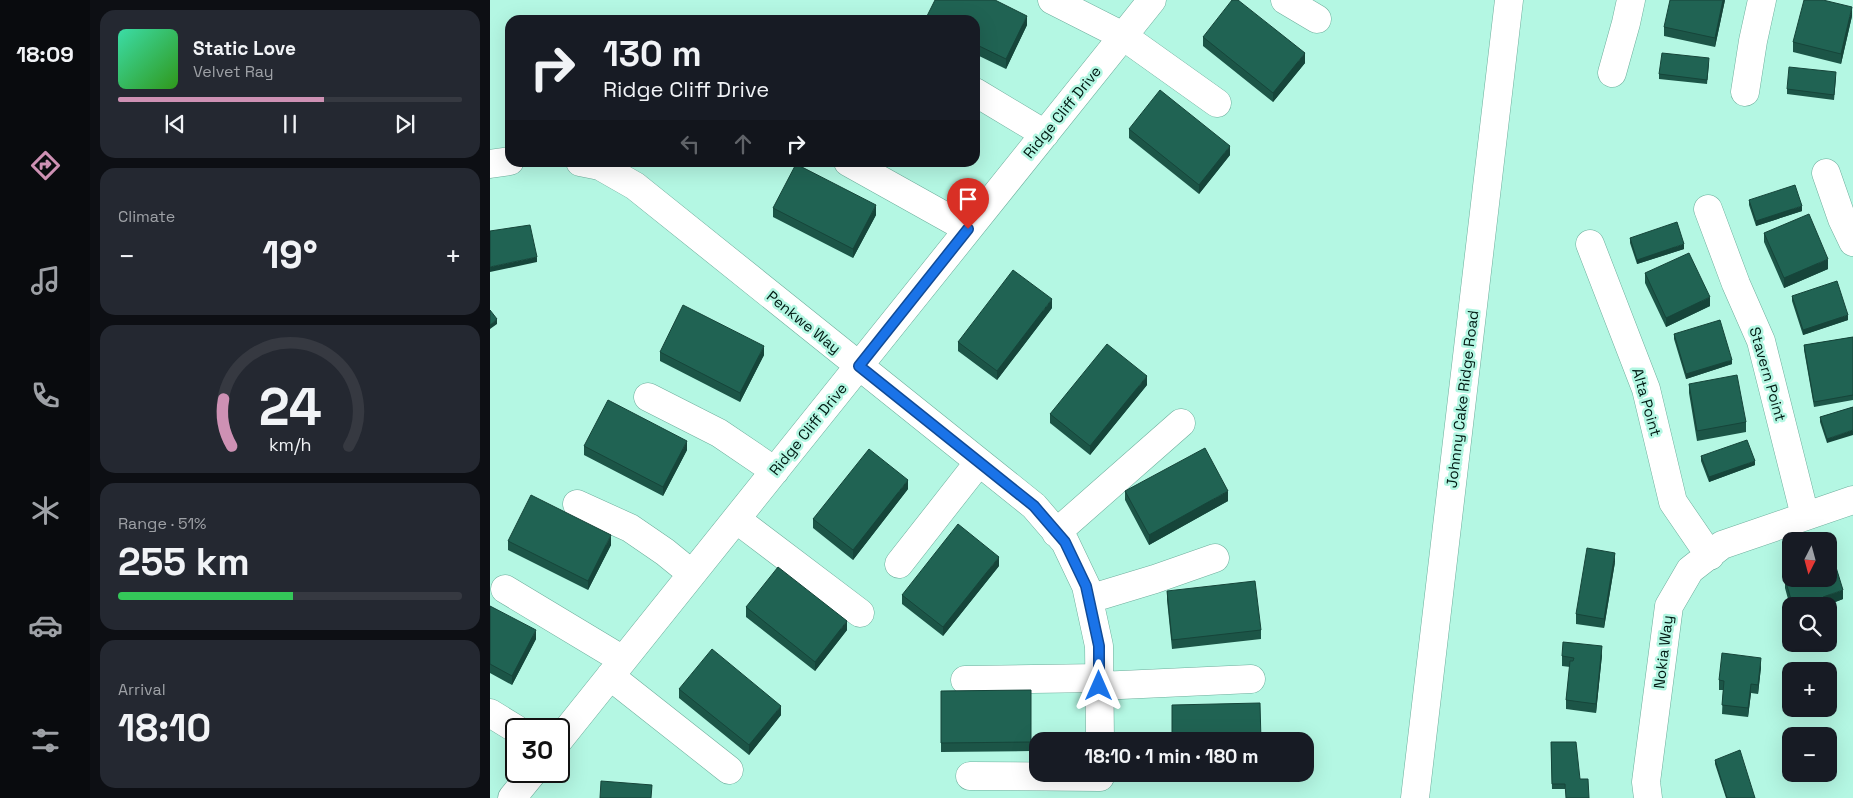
<!DOCTYPE html>
<meta charset="utf-8">
<style>
body{margin:0;font-family:"Space Grotesk",sans-serif;background:#242831;color:#f1f3f6;height:100vh;display:flex;flex-direction:column;font-size:19px;white-space:nowrap}
*{box-sizing:border-box;margin:0}
p{font-size:16px;color:#9ea1a6}
.icon{flex:none;width:28px;height:28px;fill:none;stroke:currentColor;stroke-width:2;stroke-linecap:round;stroke-linejoin:round}
.map{position:relative;flex:1;overflow:hidden}
.sheet{display:flex;flex-direction:column;gap:10px;padding:10px;background:#0d0f14;width:400px}
.sheet>*{flex:none}
.banner{position:absolute;left:15px;top:15px;width:475px;height:152px;border-radius:15px;box-shadow:0 5px 20px #0002;background:#171b24;color:#f1f3f6;overflow:hidden}
.needle{width:32px;rotate:186deg}
.tools{position:absolute;left:1292px;top:532px;display:grid;gap:10px}
.tools a{display:grid;place-items:center;width:55px;height:55px;border-radius:10px;background:#171b24;box-shadow:0 5px 20px #0002;font-size:25px}
.speed{position:absolute;left:15px;top:718px;display:flex;gap:10px;font-size:25px;font-weight:700;text-align:center}
.speed>*{display:grid;place-content:center;width:65px;height:65px;border-radius:50%;background:#171b24;box-shadow:0 5px 20px #0002;line-height:1}
.speed .limit{border:2px solid #111;border-radius:8px;background:#fff;color:#111}
.pin{position:absolute;display:grid;place-items:center;width:42px;height:42px;color:#fff;margin:-51px -21px;border-radius:50% 50% 50% 0;rotate:-45deg;box-shadow:0 0 5px #0007}
.pin .icon{rotate:45deg}
.me{position:absolute;width:55px;margin:-28px;rotate:0deg;stroke-linejoin:round;filter:drop-shadow(0 0 4px #0008)}
.turn{display:flex;align-items:center;gap:18px;height:105px;padding:0 15px;font-size:22px}
.turn .icon{width:65px;height:65px;stroke-width:2.5}
.turn b{display:block;font-size:35px;line-height:42px}
.lanes{display:flex;align-items:center;height:48px;padding:0 15px;background:#0003;justify-content:center;gap:25px;direction:ltr}
.lanes .off{opacity:.35}
.big{font-size:38px;font-weight:700;line-height:1.1}
.sheet .card{flex:1;display:flex;flex-direction:column;justify-content:center;gap:8px;min-width:0;padding:0 18px;border-radius:15px;background:#242831}
.sheet .dial{align-items:center;gap:0}
.dial svg{height:130px;overflow:visible;fill:none;stroke:#363941;stroke-width:7;stroke-linecap:round;text-anchor:middle}
.dial text{fill:#f1f3f6;stroke:none}
.song{display:flex;align-items:center;gap:15px}
.cover{width:60px;height:60px;border-radius:8px;background:linear-gradient(135deg,hsl(160 70% 55%),hsl(110 70% 35%))}
.played{height:5px;border-radius:2px;background:linear-gradient(90deg,#ce91b4 60%,#363941 60%)}
.keys{display:flex;justify-content:space-around;direction:ltr}
.heat{display:flex;justify-content:space-between;align-items:center;font-size:28px;direction:ltr}
.charge{height:8px;border-radius:4px;background:linear-gradient(90deg,#34c759 51%,#363941 0)}
.trip{position:absolute;left:539px;top:732px;width:285px;height:50px;border-radius:15px;background:#171b24;box-shadow:0 5px 20px #0002;font-weight:700;line-height:50px;text-align:center}
main{display:flex;flex:1;min-height:0}
.tab-bar{display:flex;flex-direction:column;width:90px;justify-content:space-around;align-items:center;background:#090b0e;color:#9ea1a6}
.tab-bar .icon{width:35px;height:35px}
.tab-bar .selected{color:#ce91b4}
.tab-bar b{font-size:22px;color:#f1f3f6}
.map>svg:first-child{display:block}
</style>
<main>
<nav class="tab-bar">
<b>18:09</b>
<svg class="icon selected" aria-label="directions" viewBox="0 0 24 24"><path d="M12 3l9 9-9 9-9-9zM9 14v-3h6M13 9l2 2-2 2"/></svg>
<svg class="icon" aria-label="music" viewBox="0 0 24 24"><path d="M9 18V5l10-2v13"/><circle cx="6" cy="18" r="3"/><circle cx="16" cy="16" r="3"/></svg>
<svg class="icon" aria-label="phone" viewBox="0 0 24 24"><path d="M5 4h4l2 5-3 2q2 4 5 5l2-3 5 2v4C11 20 4 13 5 4z"/></svg>
<svg class="icon" aria-label="climate" viewBox="0 0 24 24"><path d="M12 3v18M4 7l16 10M4 17L20 7"/></svg>
<svg class="icon" aria-label="car" viewBox="0 0 24 24"><path d="M5 17H2v-5l4-1 3-4h7l3 4 3 1v5h-3M9 17h6M6 11h13"/><circle cx="7" cy="17" r="2"/><circle cx="17" cy="17" r="2"/></svg>
<svg class="icon" aria-label="filters" viewBox="0 0 24 24"><path d="M4 7h16M4 17h16"/><circle cx="9" cy="7" r="2"/><circle cx="15" cy="17" r="2"/></svg>
</nav>
<section class="sheet">
<div class="card">
<div class="song"><i class="cover"></i><div><b>Static Love</b><p>Velvet Ray</p></div></div>
<div class="played"></div>
<div class="keys"><svg class="icon" aria-label="previous" viewBox="0 0 24 24"><path d="M18 5L8 12l10 7zM5 5v14"/></svg><svg class="icon" aria-label="pause" viewBox="0 0 24 24"><path d="M8 5v14M16 5v14"/></svg><svg class="icon" aria-label="next" viewBox="0 0 24 24"><path d="M6 5l10 7-10 7zM19 5v14"/></svg></div>
</div>
<div class="card"><p>Climate</p>
<div class="heat"><a>−</a><b class="big">19°</b><a>+</a></div>
</div>
<div class="card dial"><svg viewBox="0 0 100 80">
<path d="M14 69A42 42 0 1 1 86 69"/>
<path d="M14 69A42 42 0 0 1 9 40" stroke="#ce91b4"/>
<text x="50" y="56" font-size="32" font-weight="700">24</text>
<text x="50" y="72" font-size="11">km/h</text>
</svg></div>
<div class="card"><p>Range · 51%</p><b class="big">255 km</b><div class="charge"></div></div>
<div class="card"><p>Arrival</p><b class="big">18:10</b></div>
</section>
<div class="map">
<svg width="1363" height="798" viewBox="0 0 1363 798">
<rect width="100%" height="100%" fill="#b4f7e3"/>
<g fill="none" stroke-linecap="round" stroke-linejoin="round">
<defs>
<path id="minor" d="M562,0L633,36L727,103
M795,0L827,19
M1122,73L1136,23L1141,0
M485,92L555,134
M1255,92L1263,41L1272,0
M90,162L110,166L145,186L544,506L575,542L596,586L609,646L610,741
M358,162L478,229
M0,164L20,161
M1336,173L1352,219L1363,242
M1218,209L1246,284L1271,341L1315,516
M1100,244L1156,389L1183,502L1220,556
M158,397L229,433L285,471
M87,504L140,528L175,552L202,574
M246,519L370,613
M566,533L691,423
M409,564L489,462
M15,589L133,660
M599,599L665,579L725,558
M120,676L239,770
M475,680L609,678
M609,686L761,679
M0,713L26,729
M69,740L662,0
M480,776L610,777
M22,798L44,771
M925,798L1019,0
M1158,798L1156,782L1179,606L1200,570L1232,545L1363,500"/>
</defs>
<use href="#minor" stroke="#6dae9c" stroke-width="29"/>
<use href="#minor" stroke="#fff" stroke-width="28"/>
</g>
<path fill="#1c5547" d="M1235,0L1225,47L1174,36V27Z
M1362,16L1351,64L1303,52V42Z
M485,20L537,25L516,69L485,54Z
M713,37L815,63L783,102L713,46Z
M1219,63L1217,84L1169,79V74Z
M1346,77L1344,100L1297,94V89Z
M639,129L740,155L709,194L639,138Z
M1259,200L1312,211L1266,226L1259,205Z
M283,208L386,215L363,258L283,217Z
M1274,233L1338,269L1294,288L1274,242Z
M1140,238L1194,249L1147,264L1140,243Z
M1155,273L1220,306L1176,327L1155,283Z
M1302,296L1358,320L1313,335L1302,301Z
M562,308L507,380L468,351V342Z
M1184,334L1242,364L1196,379L1184,339Z
M1363,337V400L1324,407L1314,350V345Z
M170,352L274,355L250,402L170,361Z
M1199,384L1256,422V432L1207,441L1199,393Z
M657,385L600,455L560,423V414Z
M1363,407L1337,443L1330,422V417Z
M94,446L197,450L173,496L94,455Z
M1211,456L1265,465L1219,482L1211,461Z
M418,489L363,560L323,528V519Z
M635,491L738,501L659,545L635,500Z
M18,541L121,545L98,590L18,550Z
M1125,562L1114,628L1086,624V614Z
M509,566L453,636L412,604V595Z
M1295,579L1353,599L1335,606H1301V610L1295,588Z
M677,591L771,630V639L682,649L677,600Z
M0,606L46,639L22,685L0,673Z
M256,607L357,630L325,671L256,617Z
M1112,655L1106,713L1076,709V700L1080,667L1072,666V656Z
M1271,667L1268,694L1261,693L1258,717L1232,714L1233,690H1229V680Z
M189,689L291,715L259,755L189,698Z
M541,690V751L451,752V691Z
M1061,742H1086L1075,789H1062Z
M1225,760L1265,798H1236L1225,764Z"/>
<path fill="#16453a" d="M1233,0H1235L1225,47V38Z
M1362,7V16L1351,64V54Z
M537,16V25L516,69V59Z
M815,53V63L783,102V93Z
M740,146V155L709,194V185Z
M386,205V215L363,258V249Z
M1312,206V211L1266,226V221Z
M1194,244V249L1147,264V260Z
M47,257V262L0,272V267Z
M1338,259V269L1294,288V278Z
M1220,297V306L1176,327V318Z
M562,299V308L507,380V371Z
M1358,315V320L1313,335V330Z
M7,319V324L0,329V325Z
M274,346V355L250,402V393Z
M1242,360V364L1196,379V374Z
M657,376V385L600,455V446Z
M1363,430V435L1337,443V439Z
M197,441V450L173,496V487Z
M1265,461V465L1219,482V477Z
M418,480V489L363,560V550Z
M738,491V501L659,545V535Z
M121,535V545L98,590V581Z
M1125,553V562L1114,628V619Z
M509,557V566L453,636V627Z
M1353,590V599L1335,606H1328L1333,597Z
M357,621V630L325,671V662Z
M46,630V639L22,685V676Z
M1112,646V655L1106,713V704Z
M1271,658V667L1268,694V685Z
M1261,684V693L1258,717V708Z
M291,706V715L259,755V745Z"/>
<path fill="#206353" stroke="#16453a" d="M445,0H505L537,16L516,59L485,44V20H435Z
M742,0H748L815,53L783,93L713,37Z
M1180,0H1233L1225,38L1174,27Z
M1314,0H1333L1362,7L1351,54L1303,42Z
M19,45H20V76Z
M1172,53L1219,58L1217,80L1169,74Z
M1299,67L1346,72L1344,95L1297,89Z
M670,90L740,146L709,185L639,129Z
M306,164L386,205L363,249L283,208Z
M1305,185L1312,206L1266,221L1259,200Z
M1319,214L1338,259L1294,278L1274,233Z
M1187,222L1194,244L1147,260L1140,238Z
M40,225L47,257L0,267V231Z
M1199,253L1220,297L1176,318L1155,273Z
M523,270L562,299L507,371L468,342Z
M1347,281L1358,315L1313,330L1302,296Z
M193,305L274,346L250,393L170,352Z
M0,310L7,319L0,325Z
M1230,320L1242,360L1196,374L1184,334Z
M1363,337V395L1324,402L1314,345Z
M617,344L657,376L600,446L560,414Z
M1247,375L1256,422L1207,431L1199,384Z
M118,400L197,441L173,487L94,446Z
M1363,407V430L1337,439L1330,417Z
M1257,440L1265,461L1219,477L1211,456Z
M715,448L738,491L659,535L635,491Z
M379,449L418,480L363,550L323,519Z
M41,495L121,535L98,581L18,541Z
M468,524L509,557L453,627L412,595Z
M1097,548L1125,553L1114,619L1086,614Z
M1345,564L1353,590L1333,597L1335,604L1328,606H1303L1295,579L1301,577V579H1339V565Z
M288,567L357,621L325,662L256,607Z
M765,581L771,630L682,640L677,591Z
M0,606L46,630L22,676L0,664Z
M1073,642L1112,646L1106,704L1076,700L1080,661H1083L1084,658L1072,656Z
M222,649L291,706L259,745L189,689Z
M1232,653L1271,658L1268,685L1261,684L1258,708L1232,705L1234,681L1229,680Z
M541,690V742L451,743V691Z
M770,703L771,741H682V705Z
M1061,742H1086L1090,779H1098L1099,798H1076L1075,784H1062Z
M1250,750L1265,798H1237L1225,760Z
M111,781L162,785L161,798H110Z"/>
<g fill="none" stroke-linecap="round" stroke-linejoin="round">
<defs>
<path id="route" d="M478,229L369,366L544,506L575,542L596,586L609,646V686"/>
</defs>
<use href="#route" stroke="#114b97" stroke-width="12"/>
<use href="#route" stroke="#1a73e8" stroke-width="9"/>
</g>
<g text-anchor="middle" dominant-baseline="central" stroke-width="5" stroke-linejoin="round" paint-order="stroke">
<g font-size="15" fill="#001a13" stroke="#b4f7e3">
<text transform="translate(572 112) rotate(-51)">Ridge Cliff Drive</text>
<text transform="translate(314 322) rotate(39)">Penkwe Way</text>
<text transform="translate(1278 374) rotate(74)">Stavern Point</text>
<text transform="translate(972 399) rotate(-83)">Johnny Cake Ridge Road</text>
<text transform="translate(1157 402) rotate(74)">Alta Point</text>
<text transform="translate(318 429) rotate(-51)">Ridge Cliff Drive</text>
<text transform="translate(1173 652) rotate(-83)">Nokia Way</text>
</g>
</g>
</svg>
<div class="tools">
<a><svg class="needle" viewBox="-14 -14 28 28"><path d="M0-13l5 13h-10z" fill="#e53935"/><path d="M0 13l5-13h-10z" fill="#9ea1a6"/></svg></a>
<a><svg class="icon" aria-label="search" viewBox="0 0 24 24"><circle cx="10" cy="10" r="6"/><path d="M15 15l6 6"/></svg></a>
<a>+</a>
<a>−</a>
</div>
<div class="speed"><div class="limit">30</div></div>
<div class="pin" style="left:478px;top:229px;background:#d93025"><svg class="icon" aria-label="arrive" viewBox="0 0 24 24"><path d="M6 21V4h12l-3 4 3 4H6"/></svg></div>
<svg class="me" style="left:609px;top:686px" viewBox="-20 -20 40 40"><path d="M0-17L14 15 0 8-14 15z" fill="#1a73e8" stroke="#fff" stroke-width="4"/></svg>
<div class="trip">18:10 · 1 min · 180 m</div>
<div class="banner">
<div class="turn"><svg class="icon" aria-label="right" viewBox="0 0 24 24"><path d="M7 20v-9h11M14 6l5 5-5 5"/></svg><div><b>130 m</b>Ridge Cliff Drive</div></div>
<div class="lanes"><svg class="icon off" aria-label="left" viewBox="0 0 24 24"><path d="M17 20v-9H6M10 6l-5 5 5 5"/></svg><svg class="icon off" aria-label="ahead" viewBox="0 0 24 24"><path d="M12 20V5M6 11l6-6 6 6"/></svg><svg class="icon" aria-label="right" viewBox="0 0 24 24"><path d="M7 20v-9h11M14 6l5 5-5 5"/></svg></div>
</div>
</div>
</main>
